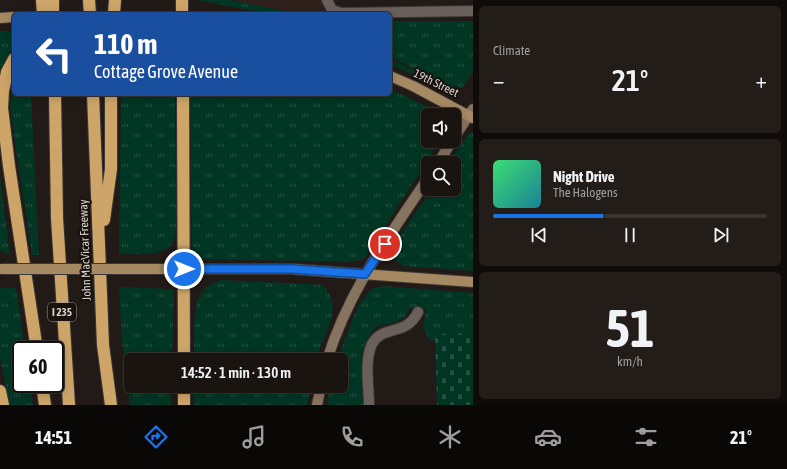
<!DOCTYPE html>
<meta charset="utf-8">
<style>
body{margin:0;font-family:"Asap Condensed",sans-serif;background:#231d19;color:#f1f3f6;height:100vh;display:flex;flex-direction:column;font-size:15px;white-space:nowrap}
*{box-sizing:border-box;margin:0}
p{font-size:13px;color:#9f9e9f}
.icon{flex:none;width:22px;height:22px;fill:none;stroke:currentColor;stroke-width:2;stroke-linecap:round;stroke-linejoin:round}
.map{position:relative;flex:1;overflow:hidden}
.panel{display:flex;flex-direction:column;gap:6px;padding:6px;background:#0e0b09;width:314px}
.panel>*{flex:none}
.guide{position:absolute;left:12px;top:12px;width:380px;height:84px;border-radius:6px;box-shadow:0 2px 10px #0003,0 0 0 1px #383330;background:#1a4fa0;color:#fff;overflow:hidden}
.buttons{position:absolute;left:421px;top:108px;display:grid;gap:8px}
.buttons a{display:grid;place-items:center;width:40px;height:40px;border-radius:6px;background:#1a1410;box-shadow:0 2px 10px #0003,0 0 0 1px #383330;font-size:20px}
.speed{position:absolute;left:12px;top:341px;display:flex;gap:8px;font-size:20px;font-weight:700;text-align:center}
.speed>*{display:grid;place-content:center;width:52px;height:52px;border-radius:50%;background:#1a1410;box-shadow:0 2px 10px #0003,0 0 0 1px #383330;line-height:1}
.speed .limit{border:2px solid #111;border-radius:6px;background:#fff;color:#111}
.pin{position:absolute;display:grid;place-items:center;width:34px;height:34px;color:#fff;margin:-17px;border:2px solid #fff;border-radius:50%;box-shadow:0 1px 4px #0007}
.me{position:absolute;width:44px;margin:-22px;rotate:90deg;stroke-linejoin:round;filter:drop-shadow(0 0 3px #0008)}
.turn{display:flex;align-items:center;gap:14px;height:84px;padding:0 16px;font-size:18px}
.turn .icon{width:52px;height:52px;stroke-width:2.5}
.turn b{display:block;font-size:28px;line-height:34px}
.big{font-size:30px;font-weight:600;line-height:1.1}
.panel .card{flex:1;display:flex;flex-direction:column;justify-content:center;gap:6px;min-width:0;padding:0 14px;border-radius:6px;background:#231d19}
.panel .dial{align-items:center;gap:0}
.dial b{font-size:52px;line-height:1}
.song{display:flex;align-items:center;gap:12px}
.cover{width:48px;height:48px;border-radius:6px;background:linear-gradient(135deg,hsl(140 70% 55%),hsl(190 70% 35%))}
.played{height:4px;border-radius:2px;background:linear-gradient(90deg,#1a73e8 40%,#383330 40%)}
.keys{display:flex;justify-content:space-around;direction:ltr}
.heat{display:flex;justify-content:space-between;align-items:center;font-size:22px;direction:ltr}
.trip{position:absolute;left:124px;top:353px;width:224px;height:40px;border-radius:6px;background:#1a1410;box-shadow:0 2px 10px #0003,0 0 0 1px #383330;font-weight:600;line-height:40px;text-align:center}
.tabs{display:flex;height:64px;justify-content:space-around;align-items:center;background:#0a0806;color:#9f9e9f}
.tabs .icon{width:28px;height:28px}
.tabs .current{color:#1a73e8}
.tabs b{font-size:18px;color:#f1f3f6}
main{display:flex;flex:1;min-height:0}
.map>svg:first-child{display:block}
</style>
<main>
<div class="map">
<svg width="473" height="405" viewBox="0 0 473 405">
<defs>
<pattern id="grass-tufts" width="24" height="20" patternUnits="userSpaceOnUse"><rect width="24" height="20" fill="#013624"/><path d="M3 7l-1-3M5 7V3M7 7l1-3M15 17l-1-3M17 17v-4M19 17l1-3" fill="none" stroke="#255243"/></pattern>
<pattern id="cemetery-stones" width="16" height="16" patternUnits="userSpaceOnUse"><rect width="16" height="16" fill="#013624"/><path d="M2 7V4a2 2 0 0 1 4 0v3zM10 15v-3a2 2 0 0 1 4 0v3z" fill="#255243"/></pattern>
</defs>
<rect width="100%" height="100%" fill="#221a16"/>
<path fill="#2e201a" d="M231,0H322L324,9L327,14H298Z"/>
<path fill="url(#grass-tufts)" d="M197,0H231L298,14H271Z
M390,21H473V71L462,88H459L456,84L454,88L390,57Z
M0,31H14V47L0,69Z
M390,59L454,90L455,93L446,91L390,64Z
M14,80V94H31L39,255H32L10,107Z
M390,89L445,115H428V141H440L364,259L348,262L200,259L194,256L192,249L190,94H390Z
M121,94H175L176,233C175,236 174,242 171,245C161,257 134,254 119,254Z
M473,132V271L402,266C397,262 393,257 394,250C397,236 423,203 432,189H454V163H449L468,134Z
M0,178L10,255L0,250Z
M222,280L323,285C346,311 322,333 316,360H194C195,342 192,307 201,293C206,285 215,282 222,280Z
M383,286L473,293V333L436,334V340L430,341L423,328L426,309L409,308C406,323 390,323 377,326C354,349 363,376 363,405H327L330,386H341V360H337L358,306L371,289Z
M119,287L174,289L172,360H131V386H171V405H130L122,341Z
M0,288H16L25,350H21V384H30L33,405H10L0,358Z
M194,386H311L307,405H194Z"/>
<path fill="url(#cemetery-stones)" d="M473,333V405H437L435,334Z"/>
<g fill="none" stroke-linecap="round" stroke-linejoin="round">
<defs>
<path id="street" d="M327,0L332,10L341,13L473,11
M369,405C369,387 364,361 372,344C383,324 406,337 418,312"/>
<path id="secondary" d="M454,138L473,109
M438,163L452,141
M327,360C349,290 388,238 428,178
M317,405L321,386"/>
<path id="primary" d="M0,18L14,17
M390,76L413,86L473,118
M147,269H292L473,282"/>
<path id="highway" d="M42,0L43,14
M53,0V14
M89,0L90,14
M182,0V14
M114,14L115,0
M14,59L7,72L3,91L2,108L9,166L37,350
M55,94L57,218L69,405
M93,94L103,345L111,405
M183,94L184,360
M104,220L111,169V94
M42,384L45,405
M184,386V405
M0,391L3,405"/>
</defs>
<use href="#street" stroke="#3c3634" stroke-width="12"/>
<use href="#secondary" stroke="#3c3634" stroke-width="12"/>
<use href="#primary" stroke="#3c3634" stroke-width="12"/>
<use href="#highway" stroke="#3c3634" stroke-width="14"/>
<use href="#street" stroke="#695f5b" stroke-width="10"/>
<use href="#secondary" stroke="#87745f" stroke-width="10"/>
<use href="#primary" stroke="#a58963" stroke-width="10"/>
<use href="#highway" stroke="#cda569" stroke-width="12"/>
<defs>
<path id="primary-bridge" d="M1,269H147"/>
</defs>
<use href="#primary-bridge" stroke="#3c3634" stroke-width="12" stroke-linecap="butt"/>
<use href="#primary-bridge" stroke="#a58963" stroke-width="10"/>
</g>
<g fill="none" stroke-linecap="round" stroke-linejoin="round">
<defs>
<path id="route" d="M184,269H292L365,274L385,244"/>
</defs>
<use href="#route" stroke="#114b97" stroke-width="10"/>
<use href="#route" stroke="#1a73e8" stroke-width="7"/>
</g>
<g text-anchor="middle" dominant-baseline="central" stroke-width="4" stroke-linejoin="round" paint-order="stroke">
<rect fill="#18110d" stroke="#9e9996" stroke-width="1" x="48" y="303" width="28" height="18" rx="3"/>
<g font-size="11" font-weight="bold" fill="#d8d3d0">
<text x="62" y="312">I 235</text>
</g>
<g font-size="12" fill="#d8d3d0" stroke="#18110d">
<text transform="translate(436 83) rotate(26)">19th Street</text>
<text transform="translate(85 250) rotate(-92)">John MacVicar Freeway</text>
</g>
</g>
</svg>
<div class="buttons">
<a><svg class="icon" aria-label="sound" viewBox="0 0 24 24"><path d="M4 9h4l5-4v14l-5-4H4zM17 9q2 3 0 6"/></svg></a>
<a><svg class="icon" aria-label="search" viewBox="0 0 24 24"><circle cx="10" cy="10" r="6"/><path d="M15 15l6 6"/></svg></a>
</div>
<div class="speed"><div class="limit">60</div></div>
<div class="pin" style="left:385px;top:244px;background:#d93025"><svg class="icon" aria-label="arrive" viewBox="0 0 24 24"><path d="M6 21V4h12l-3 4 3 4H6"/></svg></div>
<svg class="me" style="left:184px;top:269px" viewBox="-20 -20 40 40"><circle r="17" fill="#1a73e8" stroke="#fff" stroke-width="3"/><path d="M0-11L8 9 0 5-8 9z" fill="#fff"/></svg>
<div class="trip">14:52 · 1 min · 130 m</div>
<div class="guide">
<div class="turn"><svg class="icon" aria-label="left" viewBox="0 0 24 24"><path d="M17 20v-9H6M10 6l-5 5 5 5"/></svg><div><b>110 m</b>Cottage Grove Avenue</div></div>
</div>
</div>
<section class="panel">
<div class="card"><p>Climate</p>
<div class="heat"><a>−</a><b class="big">21°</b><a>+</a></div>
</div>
<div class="card">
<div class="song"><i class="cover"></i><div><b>Night Drive</b><p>The Halogens</p></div></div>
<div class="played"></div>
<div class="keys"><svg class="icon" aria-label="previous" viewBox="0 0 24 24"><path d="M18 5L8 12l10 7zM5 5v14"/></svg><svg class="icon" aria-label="pause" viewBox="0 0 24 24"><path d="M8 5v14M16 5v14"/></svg><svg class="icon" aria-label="next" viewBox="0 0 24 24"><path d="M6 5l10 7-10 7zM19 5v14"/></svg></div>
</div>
<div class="card dial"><b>51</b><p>km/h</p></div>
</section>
</main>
<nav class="tabs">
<b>14:51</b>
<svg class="icon current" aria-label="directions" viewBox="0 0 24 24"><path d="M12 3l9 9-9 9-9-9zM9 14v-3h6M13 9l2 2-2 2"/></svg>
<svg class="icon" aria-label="music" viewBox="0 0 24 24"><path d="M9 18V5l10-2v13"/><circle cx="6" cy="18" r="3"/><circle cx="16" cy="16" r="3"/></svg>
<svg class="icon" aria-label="phone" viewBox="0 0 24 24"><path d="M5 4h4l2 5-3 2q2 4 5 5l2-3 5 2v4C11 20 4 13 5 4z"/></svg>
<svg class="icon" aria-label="climate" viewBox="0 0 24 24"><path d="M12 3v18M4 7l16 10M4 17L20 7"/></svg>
<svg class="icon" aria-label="car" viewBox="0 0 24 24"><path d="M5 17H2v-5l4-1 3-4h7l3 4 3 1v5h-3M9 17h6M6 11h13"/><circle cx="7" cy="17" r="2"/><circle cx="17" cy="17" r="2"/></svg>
<svg class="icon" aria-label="filters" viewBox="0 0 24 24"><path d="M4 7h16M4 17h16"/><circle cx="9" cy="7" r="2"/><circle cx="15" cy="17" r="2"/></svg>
<b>21°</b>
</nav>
